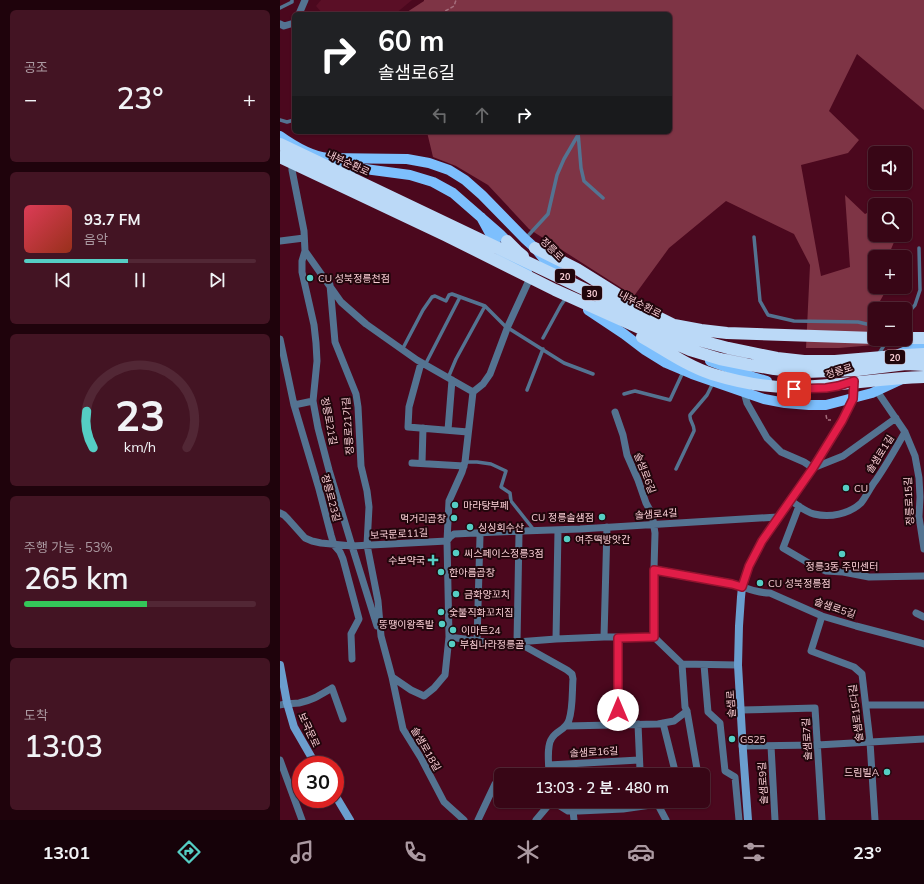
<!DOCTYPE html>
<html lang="ko">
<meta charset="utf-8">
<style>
body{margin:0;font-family:Mulish,"Noto Sans KR",sans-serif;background:#431423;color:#f1f3f6;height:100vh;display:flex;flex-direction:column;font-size:15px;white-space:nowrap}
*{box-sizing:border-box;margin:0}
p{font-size:13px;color:#ab99a1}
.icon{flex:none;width:22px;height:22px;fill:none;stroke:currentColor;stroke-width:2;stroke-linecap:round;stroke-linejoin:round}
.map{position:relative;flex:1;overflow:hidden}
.panel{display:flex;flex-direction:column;gap:10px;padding:10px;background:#1f030c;width:280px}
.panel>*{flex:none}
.hud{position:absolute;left:12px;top:12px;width:380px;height:122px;border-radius:6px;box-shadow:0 1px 3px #0004,0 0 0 1px #522735;background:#202124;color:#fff;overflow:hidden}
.controls{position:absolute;left:588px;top:146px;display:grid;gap:8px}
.controls a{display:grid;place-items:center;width:44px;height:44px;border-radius:6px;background:#380616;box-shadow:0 1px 3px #0004,0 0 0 1px #522735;font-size:20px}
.speed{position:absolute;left:12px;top:756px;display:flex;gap:8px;font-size:20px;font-weight:700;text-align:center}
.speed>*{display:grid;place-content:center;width:52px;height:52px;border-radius:50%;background:#380616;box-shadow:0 1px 3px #0004,0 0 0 1px #522735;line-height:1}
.speed .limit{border:6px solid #d22;background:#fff;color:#111}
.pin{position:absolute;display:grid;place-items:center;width:34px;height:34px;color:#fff;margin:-17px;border-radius:8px;box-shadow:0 2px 6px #0006}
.me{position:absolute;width:44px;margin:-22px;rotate:0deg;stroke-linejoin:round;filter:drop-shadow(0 0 3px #0008)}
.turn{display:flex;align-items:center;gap:14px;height:84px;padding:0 20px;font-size:18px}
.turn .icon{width:52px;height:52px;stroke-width:2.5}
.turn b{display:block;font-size:28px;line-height:34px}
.lanes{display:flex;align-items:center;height:38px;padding:0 20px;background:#0003;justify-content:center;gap:20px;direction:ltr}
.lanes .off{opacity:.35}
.big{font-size:30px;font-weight:600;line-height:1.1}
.panel .widget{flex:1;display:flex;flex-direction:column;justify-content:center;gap:6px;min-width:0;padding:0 14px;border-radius:6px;background:#431423}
.panel .dial{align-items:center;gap:0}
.dial svg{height:104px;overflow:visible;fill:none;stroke:#522735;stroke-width:7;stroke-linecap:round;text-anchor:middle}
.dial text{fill:#f1f3f6;stroke:none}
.song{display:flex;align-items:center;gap:12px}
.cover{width:48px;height:48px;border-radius:6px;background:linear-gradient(135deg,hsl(350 70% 55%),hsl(10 70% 35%))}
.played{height:4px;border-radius:2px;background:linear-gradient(90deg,#55cec4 45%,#522735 45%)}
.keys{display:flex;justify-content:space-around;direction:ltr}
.heat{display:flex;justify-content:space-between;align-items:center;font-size:22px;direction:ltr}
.charge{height:6px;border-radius:3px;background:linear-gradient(90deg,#34c759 53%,#522735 0)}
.trip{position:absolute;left:214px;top:768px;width:216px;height:40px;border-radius:6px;background:#380616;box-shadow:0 1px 3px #0004,0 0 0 1px #522735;font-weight:600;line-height:40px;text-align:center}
.tab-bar{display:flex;height:64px;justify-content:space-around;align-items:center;background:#160209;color:#ab99a1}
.tab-bar .icon{width:28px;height:28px}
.tab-bar .on{color:#55cec4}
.tab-bar b{font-size:18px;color:#f1f3f6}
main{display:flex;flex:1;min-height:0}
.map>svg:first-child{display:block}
</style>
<main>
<section class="panel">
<div class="widget"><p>공조</p>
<div class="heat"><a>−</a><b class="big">23°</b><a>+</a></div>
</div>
<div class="widget">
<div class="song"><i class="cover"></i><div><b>93.7 FM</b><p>음악</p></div></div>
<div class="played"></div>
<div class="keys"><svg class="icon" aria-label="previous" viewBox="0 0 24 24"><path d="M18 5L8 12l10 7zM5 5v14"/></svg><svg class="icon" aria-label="pause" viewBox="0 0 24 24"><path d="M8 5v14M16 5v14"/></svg><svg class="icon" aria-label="next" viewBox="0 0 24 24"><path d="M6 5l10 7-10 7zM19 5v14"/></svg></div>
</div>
<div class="widget dial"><svg viewBox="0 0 100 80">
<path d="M14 69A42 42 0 1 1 86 69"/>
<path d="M14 69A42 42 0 0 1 9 41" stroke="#55cec4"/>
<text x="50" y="56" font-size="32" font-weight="700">23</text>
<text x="50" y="72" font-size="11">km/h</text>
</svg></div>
<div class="widget"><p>주행 가능 · 53%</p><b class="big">265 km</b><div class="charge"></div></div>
<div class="widget"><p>도착</p><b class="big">13:03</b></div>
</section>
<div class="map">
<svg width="644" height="820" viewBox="0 0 644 820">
<rect width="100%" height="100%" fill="#4b081e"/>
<path fill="#5a0f26" d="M41,0H132L115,14H43L36,6Z"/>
<path fill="#7e3445" d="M144,0H644V110L577,54L549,111L579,140L568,153L521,165L541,276L570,267L565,195L585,214L595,209V235H617L609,254L610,257H595V287H608L600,301L603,309H595V339H598L594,345L559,348H526L530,265L514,234L446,201L389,248L354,296L249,229L208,185L176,166L153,157L147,132H390V14H124L144,1Z"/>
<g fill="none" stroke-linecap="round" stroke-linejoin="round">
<path stroke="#a56e7c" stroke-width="1.5" stroke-dasharray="4 2" stroke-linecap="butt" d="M160,14L174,6L176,0
M546,415L547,420H551"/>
<path stroke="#547391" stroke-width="3.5" d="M0,8L12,2V0
M0,120L7,122L14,120
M298,132L301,168L304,181L323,198
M474,237L480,301L488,315L514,321L578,322L595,326
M245,239L268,214L277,175L284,159L298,135
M625,316L635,305L640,290L639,248
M263,338L281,305L286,298
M122,350L143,310L152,297L155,296L166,301L169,295L172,294L205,306L225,326L284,363L313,374
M598,355L608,339
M145,365L180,297
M168,378L176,359L205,306
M247,390L263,349
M344,394L351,392L355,391L390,400L403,372
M185,462H197L211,464L226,471L221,487L230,493L231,501L254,530
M396,469L414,431C415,425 409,421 410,415L427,395L433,383"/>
<path stroke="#547391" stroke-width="7" d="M19,14L25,0
M0,24L4,26L14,23
M12,161V170L24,231L25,251L61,302L86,324L137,360L193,392
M0,241L24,238
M25,251L22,261V272L34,325L36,343L37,361L33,401L38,428L49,470L72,546L97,626
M50,285L55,342L76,394L78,407L81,466L87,491L89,507L87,545L98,601L101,636L112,677L131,690L144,696L154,688L165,675L169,637L167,541L169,501L182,472L185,462L193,392
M0,339L14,405L39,489L51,535L54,545L60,552L63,559L79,619L71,634L72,659
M141,363L129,407L128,427L188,432
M597,391L625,432L635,456L639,478L640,497L639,517L644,549
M193,392L203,384L210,374L228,326L251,276
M464,392L467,403L487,438L501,452L524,462L533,468L563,456L616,418
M14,405L33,401
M335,412L343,435L347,455L358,480L366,503L372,514L375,533L374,569V637
M168,430L172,380
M132,463L184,466
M142,463L143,428
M510,500C517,505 526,512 534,514C550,518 569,514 581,503C586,497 591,486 596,480C607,464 616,448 625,432
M519,506L503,548L532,565L546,571L563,572L589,577L644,576
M0,513L4,515L8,519L25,538L32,541L41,543L72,546L167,541
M239,534L237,642L287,670L292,674L293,679C292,692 293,708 289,720C286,730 277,730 272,738C266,746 269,765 269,775
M167,541L170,537L174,534L217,532L300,529L498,517
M374,569C399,574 425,578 451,583C466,587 473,593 490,593L542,616L576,626L641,643L644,644
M636,613L644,617
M542,616L531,651L574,667L582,674L590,742L595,820
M169,637L214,643L237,642L276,639L324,637H374L402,664L458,665
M324,637L327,527
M276,639L278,530
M197,641L200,536
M402,664L405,707L407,711L417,769
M424,665L428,712L440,723L445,771L455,777L459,820
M112,677L123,729L141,758L164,802L184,820
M0,705C7,703 13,704 19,703C33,700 40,695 52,688L63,719
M586,705H644
M461,710L535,708L542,820
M383,723L396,775
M358,724L360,770L361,775
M338,725V638
M286,726L378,724L394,721L407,711
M462,746L537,745L644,739
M491,746L495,820
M0,760L22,820
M269,765L359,760
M272,801L288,811H299L343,809L378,804
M376,801L386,820
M293,811L294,820
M198,820L215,784
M256,820L272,801"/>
<path stroke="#6b9ece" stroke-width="8" d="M0,665L7,703L14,727L36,765
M55,795L70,820
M468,820L463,751L458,665L459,626L461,597L462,587L469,566L482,541L533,468L562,421L573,399L574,381"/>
<path stroke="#7dbffd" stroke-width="10" d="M0,136C14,146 30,156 48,158L127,159L149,163L169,170L185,180L202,195L245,239L255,248L264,259L273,268L283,274
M50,166L85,169L130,175L153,182L173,193L220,234L227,241L230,247
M201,217L219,250L226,257L247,272
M308,310L344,334L365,350L386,363L412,374L484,399L505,403L529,405H546L592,393L620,380
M619,354L634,348L644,346
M430,361L473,377L487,381"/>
<path stroke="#bbd9f7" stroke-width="12" d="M0,144L306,290L392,333L448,348L497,358L524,361H555L626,355L644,354
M0,157L165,235L275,290L373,334L410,350L440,359L470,365L494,369L525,372L578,370L626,364L644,365
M227,241L237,251L243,256
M255,248L297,269L358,307L394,325L421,330L447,333L595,338
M362,337C385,350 407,366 432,374C458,382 490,388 516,387C559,386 601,378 644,377
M625,338H644"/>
</g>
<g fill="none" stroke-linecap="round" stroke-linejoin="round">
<defs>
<path id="route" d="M338,710V638L374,637V570L452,584L462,587L469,566L482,541L533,468L562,421L573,399L574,381L558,386L546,388L514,389"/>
</defs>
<use href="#route" stroke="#92132f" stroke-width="10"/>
<use href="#route" stroke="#e11d48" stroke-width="7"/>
</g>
<g fill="#55cec4" stroke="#21060c" stroke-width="1.5">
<circle cx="30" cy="278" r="4"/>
<circle cx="566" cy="488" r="4"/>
<circle cx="175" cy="505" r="4"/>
<circle cx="322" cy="517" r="4"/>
<circle cx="174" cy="518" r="4"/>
<circle cx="190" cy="527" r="4"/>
<circle cx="287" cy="539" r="4"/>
<circle cx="176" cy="553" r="4"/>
<circle cx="562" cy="554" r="4"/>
<path d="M151 554h4v4h4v4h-4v4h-4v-4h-4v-4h4z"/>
<circle cx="161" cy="572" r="4"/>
<circle cx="480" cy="583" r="4"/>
<circle cx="176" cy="594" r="4"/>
<circle cx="161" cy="612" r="4"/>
<circle cx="162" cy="624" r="4"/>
<circle cx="173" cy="630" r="4"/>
<circle cx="172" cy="644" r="4"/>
<circle cx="452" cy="739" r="4"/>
<circle cx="607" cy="772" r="4"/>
</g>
<g text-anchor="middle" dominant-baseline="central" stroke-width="4" stroke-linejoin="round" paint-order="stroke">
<g fill="#21060c" stroke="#b99399" stroke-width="1">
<rect x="275" y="269" width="20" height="14" rx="3"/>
<rect x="302" y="286" width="20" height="14" rx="3"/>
<rect x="605" y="350" width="20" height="14" rx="3"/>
</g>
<g font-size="9" font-weight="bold" fill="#facfd6">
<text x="285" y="276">20</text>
<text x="312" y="293">30</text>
<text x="615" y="357">20</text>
</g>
<g font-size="10" fill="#facfd6" stroke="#21060c">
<text transform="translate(68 163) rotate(25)">내부순환로</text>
<text transform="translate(272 249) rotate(45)">정릉로</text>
<text transform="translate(360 304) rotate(27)">내부순환로</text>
<text transform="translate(559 371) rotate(-18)">정릉로</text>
<text transform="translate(49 421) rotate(79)">정릉로21길</text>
<text transform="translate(68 426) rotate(-94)">정릉로21가길</text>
<text transform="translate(600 454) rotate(-58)">솔샘로1길</text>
<text transform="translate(365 473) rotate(69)">솔샘로6길</text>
<text transform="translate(51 498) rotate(75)">정릉로23길</text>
<text transform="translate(629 501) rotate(-93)">정릉로15길</text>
<text transform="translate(376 514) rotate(-4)">솔샘로4길</text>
<text transform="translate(119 534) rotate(-3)">보국문로11길</text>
<text transform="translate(555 608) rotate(19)">솔샘로5길</text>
<text transform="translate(451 704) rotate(-93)">솔샘로</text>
<text transform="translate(576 713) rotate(-97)">솔샘로15다길</text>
<text transform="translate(29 730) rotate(65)">보국문로</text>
<text transform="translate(527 739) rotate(-93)">솔샘로7길</text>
<text transform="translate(146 749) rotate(60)">솔샘로18길</text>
<text transform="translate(314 752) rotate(-3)">솔샘로16길</text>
<text transform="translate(483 783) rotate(-93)">솔샘로9길</text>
</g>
<g font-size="10" fill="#facfd6" stroke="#21060c" text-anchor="start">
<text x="38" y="278">CU 성북정릉천점</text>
<text x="574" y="488">CU</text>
<text x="183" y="505">마라탕부페</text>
<text x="314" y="517" text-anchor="end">CU 정릉솔샘점</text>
<text x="166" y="518" text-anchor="end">먹거리곱창</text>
<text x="198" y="527">싱싱회수산</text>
<text x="295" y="539">여주떡방앗간</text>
<text x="184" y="553">씨스페이스정릉3점</text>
<text x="145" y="560" text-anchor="end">수보약국</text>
<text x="562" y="566" text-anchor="middle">정릉3동 주민센터</text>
<text x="169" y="572">한아름곱창</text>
<text x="488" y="583">CU 성북정릉점</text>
<text x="184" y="594">금화양꼬치</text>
<text x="169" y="612">숯불직화꼬치집</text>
<text x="154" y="624" text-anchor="end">뚱땡이왕족발</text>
<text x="181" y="630">이마트24</text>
<text x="180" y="644">부침나라정릉골</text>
<text x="460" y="739">GS25</text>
<text x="599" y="772" text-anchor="end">드림빌A</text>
</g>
</g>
</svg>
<div class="controls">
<a><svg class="icon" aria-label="sound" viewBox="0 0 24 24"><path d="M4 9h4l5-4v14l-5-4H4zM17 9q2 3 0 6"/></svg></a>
<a><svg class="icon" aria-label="search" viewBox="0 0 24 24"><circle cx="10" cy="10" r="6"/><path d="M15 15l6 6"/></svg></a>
<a>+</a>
<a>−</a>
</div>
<div class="speed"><div class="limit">30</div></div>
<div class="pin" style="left:514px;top:389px;background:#d93025"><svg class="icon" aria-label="arrive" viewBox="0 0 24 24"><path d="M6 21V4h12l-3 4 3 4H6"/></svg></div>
<svg class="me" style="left:338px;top:710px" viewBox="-20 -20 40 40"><circle r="19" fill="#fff"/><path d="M0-13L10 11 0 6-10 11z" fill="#e11d48"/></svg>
<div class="trip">13:03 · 2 분 · 480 m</div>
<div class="hud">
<div class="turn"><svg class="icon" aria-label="right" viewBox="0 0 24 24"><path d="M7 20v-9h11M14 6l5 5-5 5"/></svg><div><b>60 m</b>솔샘로6길</div></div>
<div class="lanes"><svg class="icon off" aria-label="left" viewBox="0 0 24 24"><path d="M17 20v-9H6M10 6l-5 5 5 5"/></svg><svg class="icon off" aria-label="ahead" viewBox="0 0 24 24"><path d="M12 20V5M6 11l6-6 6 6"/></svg><svg class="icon" aria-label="right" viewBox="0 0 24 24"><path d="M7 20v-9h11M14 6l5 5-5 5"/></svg></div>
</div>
</div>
</main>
<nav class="tab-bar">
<b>13:01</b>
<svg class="icon on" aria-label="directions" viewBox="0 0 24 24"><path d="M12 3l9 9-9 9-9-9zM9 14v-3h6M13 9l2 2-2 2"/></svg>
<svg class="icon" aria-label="music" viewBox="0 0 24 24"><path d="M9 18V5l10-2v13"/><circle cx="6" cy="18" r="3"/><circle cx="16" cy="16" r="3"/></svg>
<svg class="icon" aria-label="phone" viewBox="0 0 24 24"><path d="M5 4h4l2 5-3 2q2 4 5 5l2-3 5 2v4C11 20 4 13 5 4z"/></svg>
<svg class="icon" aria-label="climate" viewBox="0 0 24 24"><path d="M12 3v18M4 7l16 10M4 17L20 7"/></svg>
<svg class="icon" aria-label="car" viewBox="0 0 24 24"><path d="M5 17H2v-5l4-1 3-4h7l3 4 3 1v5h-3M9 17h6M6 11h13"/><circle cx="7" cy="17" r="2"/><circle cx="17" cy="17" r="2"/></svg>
<svg class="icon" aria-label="filters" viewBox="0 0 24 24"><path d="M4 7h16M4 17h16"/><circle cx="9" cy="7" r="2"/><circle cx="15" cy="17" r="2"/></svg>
<b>23°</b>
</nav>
